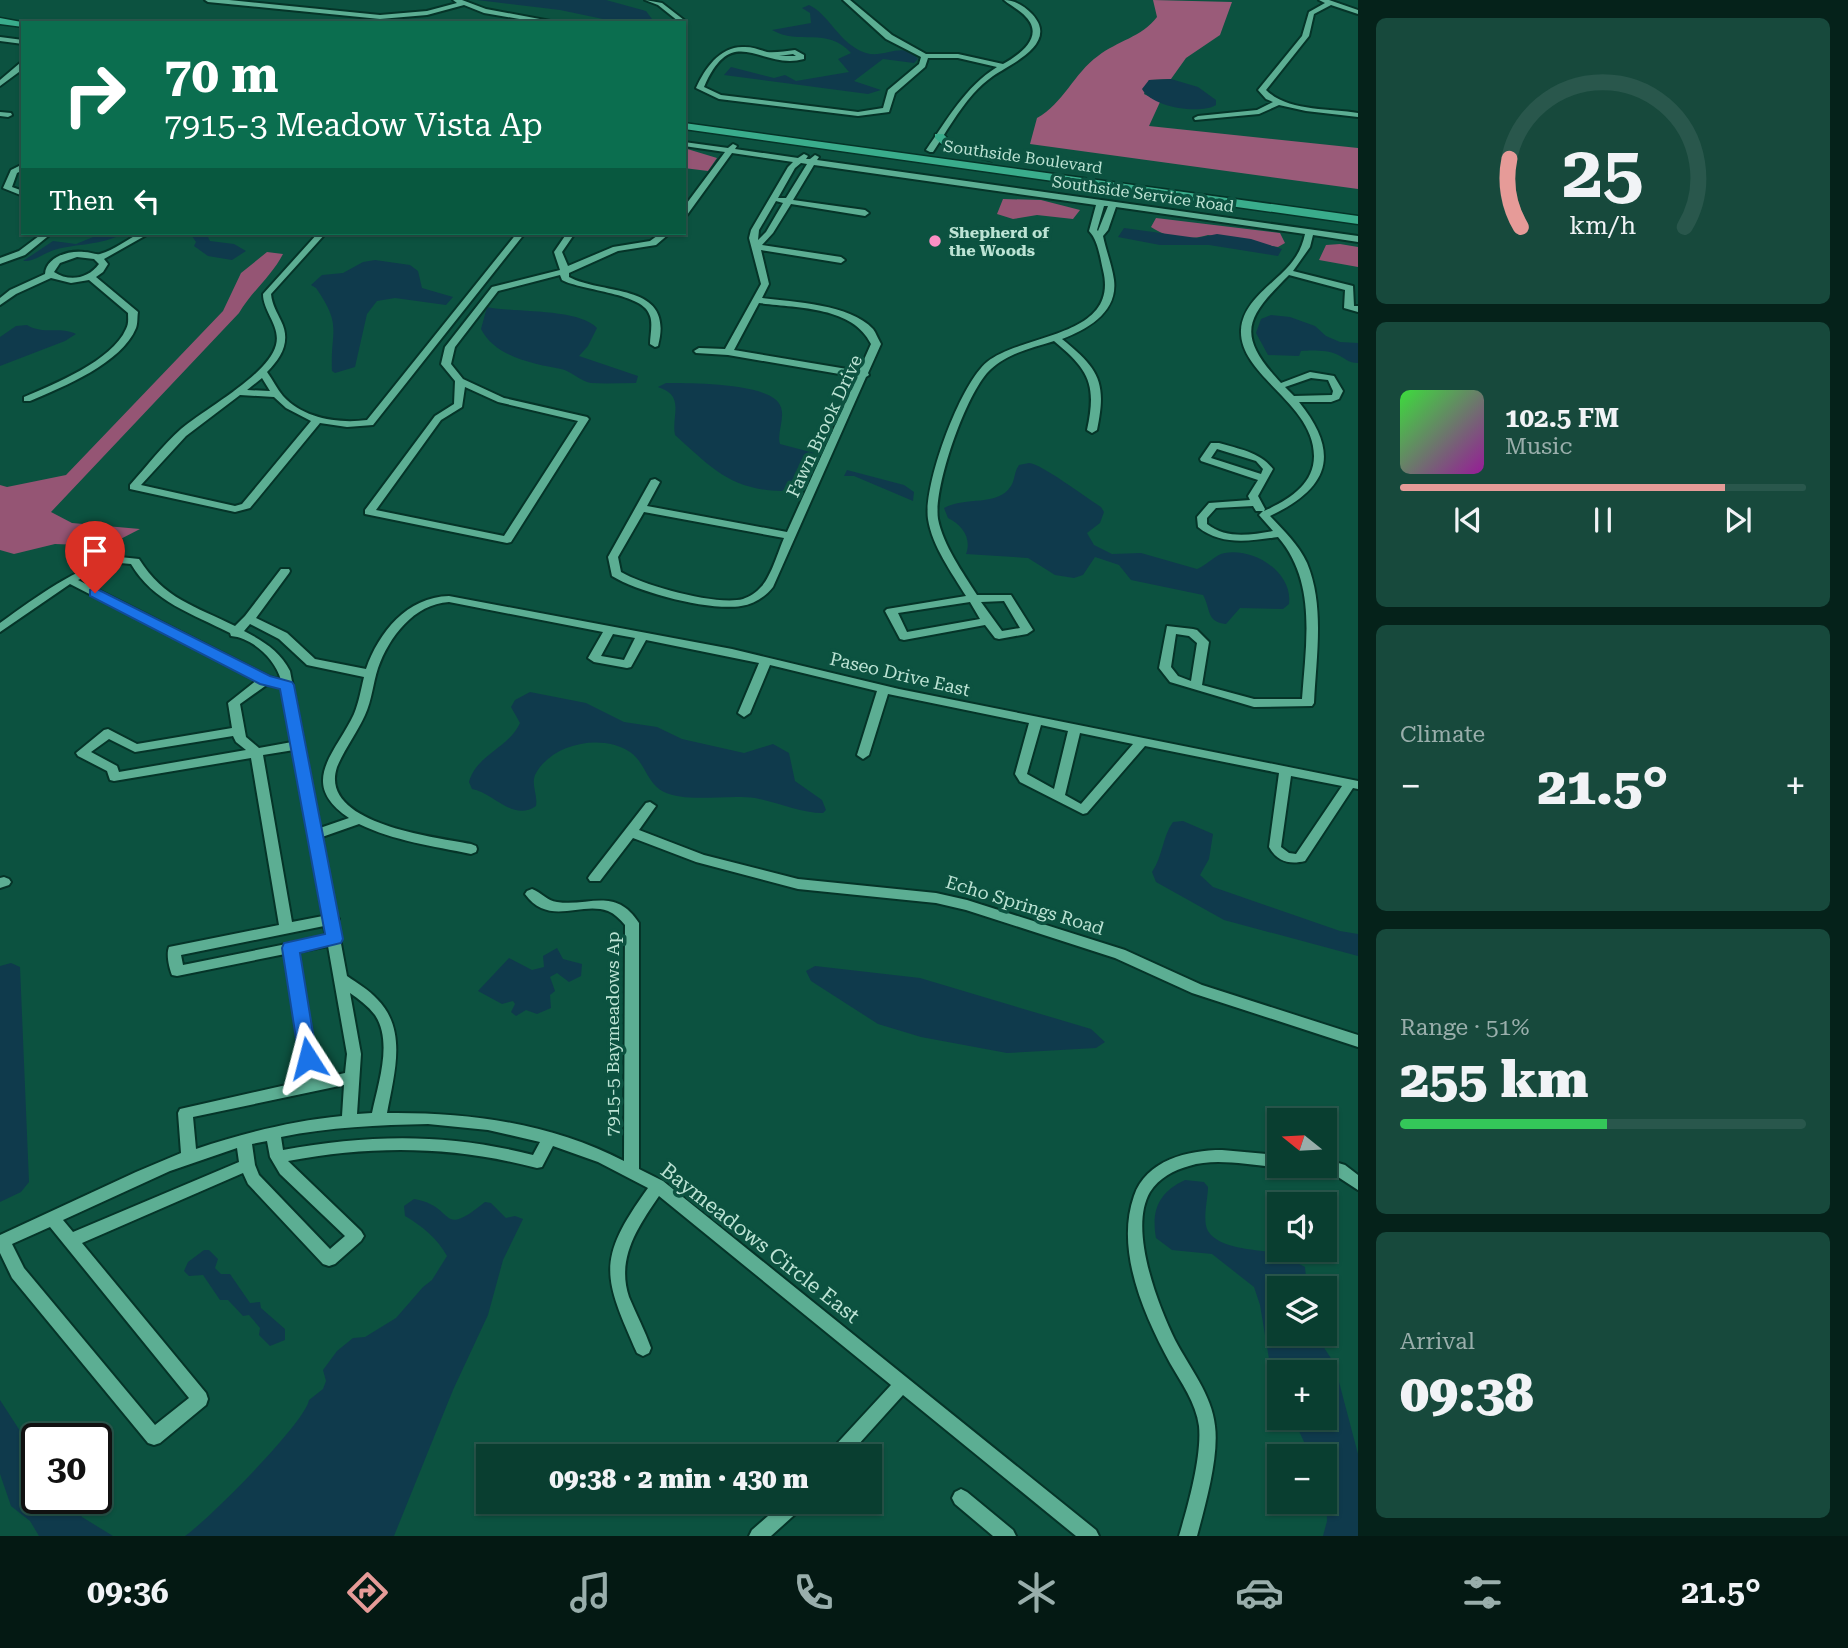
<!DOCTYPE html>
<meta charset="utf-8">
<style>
body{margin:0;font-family:"Roboto Serif",serif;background:#17493c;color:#f1f3f6;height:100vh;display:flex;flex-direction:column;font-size:26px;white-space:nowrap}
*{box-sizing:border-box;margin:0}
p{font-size:23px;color:#99aeab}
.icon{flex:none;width:38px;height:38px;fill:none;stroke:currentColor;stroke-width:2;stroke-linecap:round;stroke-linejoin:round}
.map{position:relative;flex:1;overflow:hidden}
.drawer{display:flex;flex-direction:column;gap:18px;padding:18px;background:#05221a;width:490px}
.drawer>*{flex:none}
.banner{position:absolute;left:21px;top:21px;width:665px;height:214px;border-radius:0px;box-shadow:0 2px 5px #0004,0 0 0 2px #29574c;background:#0b6e4f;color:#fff;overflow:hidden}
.needle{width:46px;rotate:288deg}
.controls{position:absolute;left:1267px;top:1108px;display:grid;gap:14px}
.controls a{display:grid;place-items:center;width:70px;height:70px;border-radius:0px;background:#093e30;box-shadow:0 2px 5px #0004,0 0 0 2px #29574c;font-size:35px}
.speed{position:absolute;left:21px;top:1423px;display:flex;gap:14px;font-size:35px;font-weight:700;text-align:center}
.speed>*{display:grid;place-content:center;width:91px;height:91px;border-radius:50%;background:#093e30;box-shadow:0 2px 5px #0004,0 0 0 2px #29574c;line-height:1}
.speed .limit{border:4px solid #111;border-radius:10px;background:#fff;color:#111}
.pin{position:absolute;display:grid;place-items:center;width:60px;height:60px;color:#fff;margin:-72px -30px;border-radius:50% 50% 50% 0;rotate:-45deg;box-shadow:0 0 7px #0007}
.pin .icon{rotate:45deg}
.me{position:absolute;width:77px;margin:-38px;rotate:351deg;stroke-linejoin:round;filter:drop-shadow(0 0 5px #0008)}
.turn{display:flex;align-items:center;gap:24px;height:147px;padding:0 28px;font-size:32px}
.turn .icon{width:91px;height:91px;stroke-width:2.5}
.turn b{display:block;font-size:49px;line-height:60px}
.then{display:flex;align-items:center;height:66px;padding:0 28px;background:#0003;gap:14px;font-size:26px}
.big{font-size:52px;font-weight:800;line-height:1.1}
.drawer .widget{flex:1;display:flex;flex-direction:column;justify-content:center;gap:10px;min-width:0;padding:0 24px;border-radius:10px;background:#17493c}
.drawer .dial{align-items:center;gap:0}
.dial svg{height:182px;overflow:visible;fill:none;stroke:#29574c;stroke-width:7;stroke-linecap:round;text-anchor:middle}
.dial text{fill:#f1f3f6;stroke:none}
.song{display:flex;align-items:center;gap:21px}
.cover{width:84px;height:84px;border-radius:10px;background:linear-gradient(135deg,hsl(120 70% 55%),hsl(300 70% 35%))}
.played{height:7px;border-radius:4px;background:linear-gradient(90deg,#e69b98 80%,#29574c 80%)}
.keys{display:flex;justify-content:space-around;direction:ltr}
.heat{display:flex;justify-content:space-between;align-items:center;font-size:38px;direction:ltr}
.charge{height:10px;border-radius:5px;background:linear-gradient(90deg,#34c759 51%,#29574c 0)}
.trip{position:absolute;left:476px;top:1444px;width:406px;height:70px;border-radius:0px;background:#093e30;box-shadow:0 2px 5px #0004,0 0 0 2px #29574c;font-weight:800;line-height:70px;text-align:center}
.tab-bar{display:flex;height:112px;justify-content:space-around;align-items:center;background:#041913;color:#99aeab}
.tab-bar .icon{width:49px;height:49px}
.tab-bar .current{color:#e69b98}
.tab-bar b{font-size:32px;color:#f1f3f6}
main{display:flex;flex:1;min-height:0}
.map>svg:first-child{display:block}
</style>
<main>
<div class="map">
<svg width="1358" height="1536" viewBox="0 0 1358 1536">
<rect width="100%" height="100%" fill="#0c5240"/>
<path fill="#9a5b79" d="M1153,0L1232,2L1220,35L1186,58L1171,79L1149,80L1144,94L1160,102L1149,126L1358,148V189L1030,144L1037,118C1063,104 1074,73 1098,56C1117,41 1142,37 1157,17Z"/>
<path fill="#955574" d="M684,148L717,158L708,171L684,168Z
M1003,199L1041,200L1080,210L1073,219L1037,215L1013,219L997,214Z
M1156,218L1280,233L1285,243L1278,247L1208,235C1189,241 1167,238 1151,227Z
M1340,244L1358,247V267L1319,260L1326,245Z
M267,252L283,254C271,277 252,291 239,313L51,512L72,523L140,529L107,546L55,544L14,554L0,550V485L7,487L66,475L223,311L241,273Z"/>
<path fill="#0f3a4c" d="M477,0H606L646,11L655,23H622L560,10Z
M809,5C829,14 840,45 866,53C884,59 904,40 918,59L914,63L883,59L854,81L881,90L868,94L724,75L731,67L774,78L785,75L796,81L849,72L838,59L851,53C827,26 799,46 772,30L811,23L810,13L802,8Z
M1171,79L1198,87L1216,100V105C1200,115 1151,107 1142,89L1149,80Z
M1124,228L1197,238L1217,234L1251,239L1282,249L1278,256L1209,245H1160L1118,237Z
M103,233H124C101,246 78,243 54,250C44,253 34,262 23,261L53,241L76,244Z
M197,233H206L210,241L234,244L246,251L232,260L208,256L194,246L196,242L192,236Z
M375,260L410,265L418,271L422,288L453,297L446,305L395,298L377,301L367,314L355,367L335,373L332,371C330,329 343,327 316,288L311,285L322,275L343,273L363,262Z
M487,307C515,313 578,308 597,328L588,346L579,356L638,376L636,383C621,383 606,384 591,383C580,381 571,371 561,369C534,364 495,357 481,329Z
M1271,315L1290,317L1315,326L1326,336L1340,342L1358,343V363C1348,363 1345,358 1336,354C1329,350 1310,350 1301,351L1299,356L1268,355L1256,333L1261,319Z
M27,325C43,335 60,326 76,334L65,341L0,366V337L16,326Z
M666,383C689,383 763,383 778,402C788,414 776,432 780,444L814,453C799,456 801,466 799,477L782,491C730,490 711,467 675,435C671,415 686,396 658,387Z
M1029,463C1042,464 1085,497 1101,507L1104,512L1100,523L1087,533L1094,545L1112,554L1141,553L1197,569C1207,565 1216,554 1225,553C1254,548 1293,572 1289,604L1283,609L1240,608L1226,624C1206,622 1211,609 1203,595L1131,580L1119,565L1095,557L1083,575L1074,578L1055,575L1028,558L966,554C972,538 962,525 948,518L944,508C966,496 998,507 1011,486C1015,480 1014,472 1019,465Z
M847,470L904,485L914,492L913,501L854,476H844Z
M530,692L586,703L624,722L657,727L682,739L744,753L773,744L789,753L795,781L822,800L826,810L823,813C800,813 777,802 755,798C728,794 686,803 664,792C647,784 645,762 630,752C602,733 551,743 535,775C531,785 538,795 536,806C513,822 494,793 472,789L469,782C476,755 509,748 520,723L511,707L515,700Z
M1183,821L1213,834L1209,859L1200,875L1213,887L1340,931L1358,934V956L1224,920L1156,882L1152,872C1163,856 1162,837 1173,822Z
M557,948L563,959L582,964L581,976L569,982L557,973L550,977L555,991L550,995L551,1008L537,1014L526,1010L516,1016L511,1012L515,1004L513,1001L502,1004L478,991L509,958L532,970L544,967L543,956Z
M11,963L20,967L29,1182L21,1192L0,1202V966Z
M815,966L920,978L1091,1029L1105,1042L1096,1048L1007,1053L921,1037L878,1024L811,981L806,971Z
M1185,1180L1204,1182L1208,1187C1208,1199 1202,1221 1208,1231C1220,1250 1257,1249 1275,1253C1286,1256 1295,1262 1305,1267L1307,1288H1279V1334H1320L1323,1346L1334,1363L1358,1454V1536H1323L1327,1521L1325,1456H1306L1305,1444L1293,1418H1325V1372H1279V1384L1269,1359L1260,1305L1254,1287L1212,1254L1172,1250L1156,1238C1151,1210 1159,1192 1185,1180Z
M414,1199C457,1206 438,1240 485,1202L491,1203L506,1218L515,1216L523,1219L503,1260L488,1315L453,1390L394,1536H185C208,1520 305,1423 309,1400L323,1389L326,1381L323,1370L337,1351L353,1338L365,1337L396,1318L423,1287L432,1280L447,1256C437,1238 422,1226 405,1216L404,1206Z
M204,1250H209L218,1259L215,1268L221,1274H230L250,1303L260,1302L261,1308L285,1329V1340L270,1346L259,1335L260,1328L249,1315L243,1316L228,1300H220L203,1275L189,1276L184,1271L188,1262Z
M0,1400L37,1457V1498H70L82,1517L113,1536H39L30,1521L11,1506L0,1474Z"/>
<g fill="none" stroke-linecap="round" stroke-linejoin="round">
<defs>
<path id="minor" d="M205,0H229L380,15L427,11L457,3L453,0H462L486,9L561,23H543L484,13L464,5L427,15L380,19L208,2Z
M645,0L662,3L684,20L678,21L658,5Z
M843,0H850L892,35L926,54H958L1003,64C1019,55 1045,37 1026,17C1020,10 1011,6 1004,0C1015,0 1024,6 1032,14C1059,43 1013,63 993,76C986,81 979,87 973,94C958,111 946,132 933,152H930L926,150C947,120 965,87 997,67L958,58H928L925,67L895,93L889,112L858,116L719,99L696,88C705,68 721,45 745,47C753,47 760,50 767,52C775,53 786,51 795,50L804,55V59C761,71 733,20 704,87L721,95L858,112L883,108L888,90L919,64L921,57L886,39ZM793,54L796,56H779Z
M1319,0H1329L1358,10V14L1331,5L1314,14L1309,36L1266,90C1288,112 1329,108 1358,113V117L1306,111L1279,105L1259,114L1195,120L1194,118L1198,116L1257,110L1273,102L1266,99L1258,90L1302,36L1309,12L1325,3Z
M0,37L23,40V44L0,41Z
M20,63H23V69L0,86V80Z
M0,112L11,113L12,115L8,117L0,116Z
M684,142L728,148L733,144L737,146L735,149L798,158L804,154L808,156L806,159H810L815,155L819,157L817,160L1358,236V242L1313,235L1310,247L1293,271L1353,286L1354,306H1358V312L1344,308L1345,290L1289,275C1246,318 1235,334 1281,383L1310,372L1334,376L1343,391L1339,399L1331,402H1299C1341,454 1329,488 1270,516C1283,530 1299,545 1307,563C1325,606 1316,658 1314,703L1312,706L1254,707L1170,682L1159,668L1167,626L1193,629L1197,630L1209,642L1202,685L1254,699H1302C1306,643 1317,582 1278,537C1250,541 1221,546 1198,527L1197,517L1209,503L1250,500L1248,496L1258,480L1201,461L1200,459L1211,443H1219C1239,449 1260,452 1273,469L1258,496L1265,509L1264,511C1288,500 1314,485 1314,456C1314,403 1239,376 1241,330C1243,298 1279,282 1295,258C1300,251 1303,243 1305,234L1116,207L1108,230L1103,236C1106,251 1112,265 1114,280C1118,312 1088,329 1062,339C1099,369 1107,382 1097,430L1092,433L1087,430C1097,384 1089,370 1054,341C1032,348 1008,353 991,369C967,390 933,487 938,519C943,545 963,573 977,595H1011L1033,630L1027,634L999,639L995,638L985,625L904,640L900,639L885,611L887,609L966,596C952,573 932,546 928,519C923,485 960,384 987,362C1023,333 1120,338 1103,270C1100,257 1098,240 1089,231L1096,205L814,165L793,200L865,210L869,213L865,216L791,204L773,233L762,245L841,257L845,260L841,263L761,250L769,284L762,298C794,302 850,304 873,329C876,333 878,339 881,344L868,373L869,375L866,377L773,587C765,597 754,604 741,606C709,611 640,593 612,576L608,557L651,480L655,479L660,482L647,506L787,532L857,377L728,355L696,353L694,351L699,348L725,349L761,284L749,238L751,230L788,167L793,162L732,153L687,215H684V207L725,152L684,146ZM801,163L807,164L786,198H778L795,168ZM776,201L783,203L766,232L758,240L759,230ZM1104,206H1108L1098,231L1097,230ZM759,303C796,308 853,306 871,344L859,371L734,350ZM1311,378L1328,380L1333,391L1332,395L1294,396L1285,387ZM1217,449L1256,461L1263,469L1261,474L1211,458ZM1253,506L1256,511H1263L1259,515L1273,531C1250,535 1226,539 1207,524V518L1216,508ZM644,512L784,538C778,552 771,577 761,587C757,592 749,597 743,599C717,606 645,586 621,572L618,557ZM1004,601L1020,628L1002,631L981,602ZM970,602L980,619L907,632L898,613ZM1176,634L1189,636L1197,643L1191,681L1178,676L1171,667Z
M23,164V170L17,173L12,187L23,191V196L3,188L11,170Z
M43,233H52L25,255L0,264V258L19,251Z
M140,233H150L104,259L108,264L103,272L96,277L138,312C137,317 138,323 136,328C122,363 63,387 30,401H24V397C54,384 112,361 126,329C129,324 128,318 128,313L89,280L71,283L51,278L16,294L0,305V298L10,290L45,274C46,257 69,250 84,252C90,252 95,255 100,254C114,250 128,239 140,233ZM77,257L94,259L99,264C88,279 69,282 54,272L60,263Z
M318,233H326L271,294C272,305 277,312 281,321C291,341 282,357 267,372C273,380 277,389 283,396C303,418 338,424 367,420L517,233H525L373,425L347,427L320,423L250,508L235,512L130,489V485C147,466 162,446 181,429C206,408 268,375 276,345C281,326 263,312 263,294ZM262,378L270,391L247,390ZM240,395L274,397L286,408L311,421L242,504L235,506L141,485L186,436Z
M567,233H575L562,252L568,266L613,247L650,241L661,233H670L656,245L618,251L569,273V277C605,296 675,282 658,346L655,347L650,344C650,336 653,324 650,316C645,293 582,291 562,280L560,275L498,291L455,347L451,364L463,379L504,398L587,417L589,419L511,542L507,543L365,514V510L435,416L454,404L455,381L441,364L445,347L492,287L560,270L554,252ZM465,387L498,402L578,421L504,536L376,510L441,420L462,407Z
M120,557L139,559C164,599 195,606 235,626L245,616L281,569H289L290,571L289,573L256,618L287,633L315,659L366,669C379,632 407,597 449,596L732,649L899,689L1358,781V789L1353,788L1305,861C1289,865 1277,861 1269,847L1279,773L1145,746L1087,813L1083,814L1020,782L1015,774L1029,723L888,694L869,755L863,759L857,755L877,691L770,665L750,713L744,717L738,713L759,663L646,640L631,667L627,668L594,662L588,658L603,632L449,602C414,604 389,637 378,668C373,683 372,700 365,715C357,733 345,748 337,767C318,824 435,837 471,844L476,846L477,849L476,852L471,854C433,846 394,841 359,824L322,837L336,915L339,919L337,922L347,976C357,983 369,990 377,999C408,1030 394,1074 387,1113C468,1112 551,1123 624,1161L625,925C620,919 615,914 608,911C580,901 549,927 525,894L527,891L532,889C541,892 547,901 557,902C589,907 615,886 639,923V1169L663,1181L1096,1530L1099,1536H1076L903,1395L848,1456H828L831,1450L891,1385L659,1196C638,1227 616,1258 629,1297C636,1314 645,1331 651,1348L649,1353L643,1356L637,1353C603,1276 596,1260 648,1188L598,1162L553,1146L542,1167L537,1168C452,1146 375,1145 288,1161L361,1231L364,1236L361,1241L335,1264L329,1266L323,1264L248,1184L243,1173L82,1243L206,1393L208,1399L206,1405L160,1443L154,1445L148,1443L12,1278L0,1253V1235L136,1172L181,1153L178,1113L180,1109L304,1081L285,954L177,976L172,975C169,968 166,954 169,947L279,925L251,758L114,781L110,780L107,771L78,756L76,753L104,730L108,729L137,744L232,728L228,703L257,680L70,584L0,632V623C38,596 74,568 120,557ZM120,563L131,564C153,602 193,614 230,633L231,636C253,638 275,659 281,680L270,677L78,580L106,567ZM250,624L279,639L307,665L364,677C361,689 359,702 354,714C336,753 297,783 349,818L320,828L290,671C280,651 263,641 244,631ZM613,634L635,638L624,660L601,656ZM268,684L283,688L292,742L259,748L246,737L240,704ZM1041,725L1068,731L1054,789L1027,774ZM1080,733L1133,744L1081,804L1065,795ZM233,736L236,742L246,750L119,772L117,766L91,752L109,739L135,752ZM294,750L323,916L292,922L263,755ZM1291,776L1342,786L1296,854L1289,853L1281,847ZM324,926L326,936L183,965L181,955ZM328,946L347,1054L345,1073L318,1079L298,952ZM350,993C359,999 368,1006 375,1015C393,1042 378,1084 372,1113L357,1114L361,1054ZM344,1085L342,1116C291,1121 244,1133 196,1149L193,1117ZM428,1124L488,1130L540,1142L533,1155C448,1133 370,1134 283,1150L281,1137C330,1127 378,1125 428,1124ZM267,1141L270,1157L280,1174L345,1236L330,1249L259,1175L255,1165L252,1144ZM237,1148L239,1162L73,1232L63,1220L170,1171ZM50,1227L189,1398L155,1425L24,1268L12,1244Z
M650,802L656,806L639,830L704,855L798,879L936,893L967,900L1125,950L1202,985L1358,1035V1047L1192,993L1115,958L966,910L936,903L798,889L696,862L633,838L600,881H590L588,878L590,875L646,803Z
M4,877L9,879L11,882L9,885L0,888V878Z
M1222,1150L1279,1155V1166H1284L1279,1167C1251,1166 1217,1157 1189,1166C1174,1170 1159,1178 1150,1192C1128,1229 1158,1305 1175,1340C1189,1367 1212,1395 1215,1426C1219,1457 1205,1506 1197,1536H1179C1188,1506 1202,1456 1199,1426C1196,1403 1181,1382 1170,1363C1144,1315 1115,1250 1134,1196C1146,1160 1188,1150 1222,1150Z
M1325,1159L1345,1165L1358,1175V1190L1335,1175L1320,1170L1318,1166H1325Z
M961,1489L967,1492L1013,1530L1016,1536H993L955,1504L952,1498L955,1492Z
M784,1502H805L802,1508L771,1536H749L752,1530Z"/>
<path id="highway" d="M0,18L27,23H23V27L0,24Z
M684,123L1358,216V224L684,129Z
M935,134H943L957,147L998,158L992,161L949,151L935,138Z"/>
</defs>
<use href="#minor" stroke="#053428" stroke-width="4"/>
<use href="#highway" stroke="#053428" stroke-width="3"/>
<use href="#minor" fill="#5cae93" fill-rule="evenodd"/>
<use href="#highway" fill="#3aad8c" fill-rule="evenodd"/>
</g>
<path fill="#1a73e8" stroke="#114b97" stroke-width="2" d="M95,588L270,676L292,682L294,685L343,939L341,943L300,953L317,1058L315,1063L308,1065L299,1058L282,948L284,943L325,934L280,689L260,684L90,596V590Z"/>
<circle fill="#fb8fc4" stroke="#0c5240" stroke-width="2.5" cx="935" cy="241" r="7"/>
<g text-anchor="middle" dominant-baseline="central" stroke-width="7" stroke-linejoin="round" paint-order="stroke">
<g font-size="16" fill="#bce3d4" stroke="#0c5240">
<text transform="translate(1023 157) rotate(8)">Southside Boulevard</text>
<text transform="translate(1143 194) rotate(8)">Southside Service Road</text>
</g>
<g font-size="16" font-weight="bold" fill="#bce3d4" stroke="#0c5240" text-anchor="start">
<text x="949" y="232">Shepherd of<tspan x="949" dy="18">the Woods</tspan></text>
</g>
<g font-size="18" fill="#bce3d4" stroke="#0c5240">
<text transform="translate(824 426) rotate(-65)">Fawn Brook Drive</text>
<text transform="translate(900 674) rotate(13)">Paseo Drive East</text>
<text transform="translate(1025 905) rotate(17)">Echo Springs Road</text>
<text transform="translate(612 1034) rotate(-90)">7915-5 Baymeadows Ap</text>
</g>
<g font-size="21" fill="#bce3d4" stroke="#0c5240">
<text transform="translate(760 1243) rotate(38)">Baymeadows Circle East</text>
</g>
</g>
</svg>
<div class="controls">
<a><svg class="needle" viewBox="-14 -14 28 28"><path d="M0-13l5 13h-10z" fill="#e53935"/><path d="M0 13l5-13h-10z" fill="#99aeab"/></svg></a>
<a><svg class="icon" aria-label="sound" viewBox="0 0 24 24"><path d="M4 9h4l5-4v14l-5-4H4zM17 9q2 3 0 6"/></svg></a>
<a><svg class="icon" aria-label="layers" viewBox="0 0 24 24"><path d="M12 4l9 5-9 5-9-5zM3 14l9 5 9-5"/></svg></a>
<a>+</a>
<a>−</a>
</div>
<div class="speed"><div class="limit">30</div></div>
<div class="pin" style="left:95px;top:593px;background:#d93025"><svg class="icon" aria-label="arrive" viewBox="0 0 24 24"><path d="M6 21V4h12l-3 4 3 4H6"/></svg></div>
<svg class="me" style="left:308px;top:1058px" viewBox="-20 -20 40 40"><path d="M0-17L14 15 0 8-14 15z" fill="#1a73e8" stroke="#fff" stroke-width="4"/></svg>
<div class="trip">09:38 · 2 min · 430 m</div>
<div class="banner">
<div class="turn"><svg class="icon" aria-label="right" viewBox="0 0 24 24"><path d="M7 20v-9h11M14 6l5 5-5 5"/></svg><div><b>70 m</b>7915-3 Meadow Vista Ap</div></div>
<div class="then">Then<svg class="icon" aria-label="left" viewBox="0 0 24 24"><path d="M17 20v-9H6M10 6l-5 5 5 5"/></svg></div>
</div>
</div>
<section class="drawer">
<div class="widget dial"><svg viewBox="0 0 100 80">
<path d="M14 69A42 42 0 1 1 86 69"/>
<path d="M14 69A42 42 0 0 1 9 39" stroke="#e69b98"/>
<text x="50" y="56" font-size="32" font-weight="700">25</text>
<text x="50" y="72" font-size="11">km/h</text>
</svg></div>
<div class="widget">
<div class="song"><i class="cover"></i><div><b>102.5 FM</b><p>Music</p></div></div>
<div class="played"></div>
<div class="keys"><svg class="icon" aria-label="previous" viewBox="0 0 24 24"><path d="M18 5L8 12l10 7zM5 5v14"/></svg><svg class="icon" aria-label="pause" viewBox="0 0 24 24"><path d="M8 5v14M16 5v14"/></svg><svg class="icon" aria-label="next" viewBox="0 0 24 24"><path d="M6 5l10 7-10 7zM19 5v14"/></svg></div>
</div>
<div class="widget"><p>Climate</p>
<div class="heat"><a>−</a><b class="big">21.5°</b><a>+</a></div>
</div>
<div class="widget"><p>Range · 51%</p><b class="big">255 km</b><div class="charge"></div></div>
<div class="widget"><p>Arrival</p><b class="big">09:38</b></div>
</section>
</main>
<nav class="tab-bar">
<b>09:36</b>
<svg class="icon current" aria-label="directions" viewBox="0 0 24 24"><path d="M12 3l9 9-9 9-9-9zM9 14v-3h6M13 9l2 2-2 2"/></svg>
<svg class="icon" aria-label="music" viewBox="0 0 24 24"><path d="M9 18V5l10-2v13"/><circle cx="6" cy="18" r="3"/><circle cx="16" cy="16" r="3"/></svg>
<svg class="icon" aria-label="phone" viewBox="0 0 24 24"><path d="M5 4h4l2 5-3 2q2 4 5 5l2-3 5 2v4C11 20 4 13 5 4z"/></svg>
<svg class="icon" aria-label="climate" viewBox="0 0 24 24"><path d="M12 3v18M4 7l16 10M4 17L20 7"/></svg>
<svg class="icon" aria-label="car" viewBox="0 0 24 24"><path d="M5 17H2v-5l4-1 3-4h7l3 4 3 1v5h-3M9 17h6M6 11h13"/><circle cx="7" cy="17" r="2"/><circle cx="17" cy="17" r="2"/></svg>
<svg class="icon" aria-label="filters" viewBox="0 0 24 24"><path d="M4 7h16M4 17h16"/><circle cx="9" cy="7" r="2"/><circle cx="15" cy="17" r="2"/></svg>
<b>21.5°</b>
</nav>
